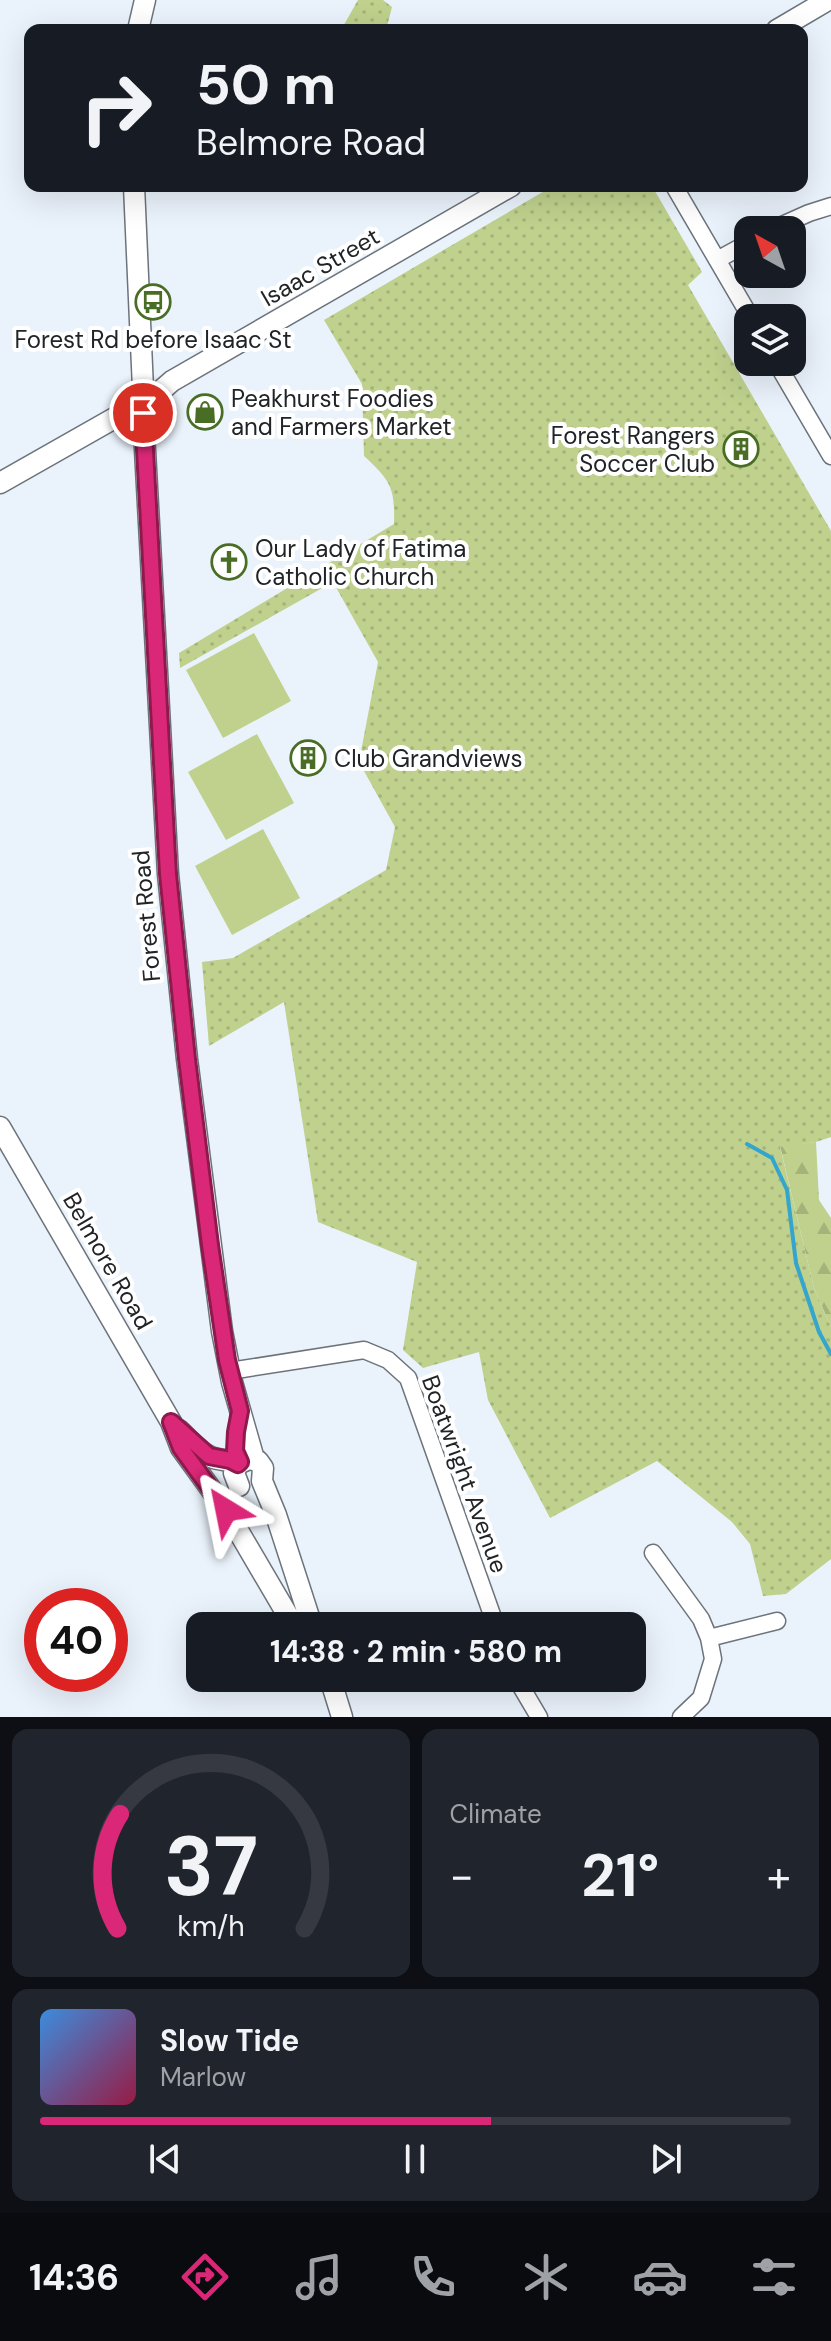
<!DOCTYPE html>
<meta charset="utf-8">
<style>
body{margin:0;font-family:"DM Sans",sans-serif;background:#20242c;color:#f1f3f6;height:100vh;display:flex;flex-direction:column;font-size:30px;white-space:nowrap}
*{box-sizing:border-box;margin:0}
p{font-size:26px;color:#9ea1a6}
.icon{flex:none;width:44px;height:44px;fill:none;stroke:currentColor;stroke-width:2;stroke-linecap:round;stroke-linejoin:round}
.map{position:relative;height:1717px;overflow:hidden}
.panel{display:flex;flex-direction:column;gap:12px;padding:12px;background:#0d0f14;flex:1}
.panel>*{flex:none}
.guide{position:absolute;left:24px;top:24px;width:784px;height:168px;border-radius:16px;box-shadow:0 8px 32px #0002;background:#171b24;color:#f1f3f6;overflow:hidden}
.needle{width:52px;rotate:320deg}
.fabs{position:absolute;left:734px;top:216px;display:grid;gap:16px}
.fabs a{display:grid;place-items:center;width:72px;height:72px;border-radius:16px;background:#171b24;box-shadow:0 8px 32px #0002;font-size:40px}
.speed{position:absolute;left:24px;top:1588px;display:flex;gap:16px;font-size:40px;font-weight:700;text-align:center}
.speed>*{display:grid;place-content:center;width:104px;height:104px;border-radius:50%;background:#171b24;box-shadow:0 8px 32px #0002;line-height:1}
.speed .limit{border:12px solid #d22;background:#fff;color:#111}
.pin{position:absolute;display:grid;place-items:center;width:68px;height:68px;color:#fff;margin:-34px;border:4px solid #fff;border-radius:50%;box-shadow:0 2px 8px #0007}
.me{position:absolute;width:88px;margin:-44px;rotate:325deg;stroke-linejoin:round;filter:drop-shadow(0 0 6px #0008)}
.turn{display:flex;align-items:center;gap:28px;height:168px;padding:0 40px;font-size:36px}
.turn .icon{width:104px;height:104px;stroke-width:2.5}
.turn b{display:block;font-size:56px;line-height:68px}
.big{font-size:60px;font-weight:700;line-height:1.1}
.panel .widget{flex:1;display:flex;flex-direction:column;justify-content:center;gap:12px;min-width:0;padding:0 28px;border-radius:16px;background:#20242c}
.panel .dial{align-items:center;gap:0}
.dial svg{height:208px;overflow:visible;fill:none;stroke:#363941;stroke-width:7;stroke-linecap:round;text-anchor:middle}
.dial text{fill:#f1f3f6;stroke:none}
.song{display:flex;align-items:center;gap:24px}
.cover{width:96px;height:96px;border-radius:12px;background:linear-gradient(135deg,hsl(210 70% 55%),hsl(340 70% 35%))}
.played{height:8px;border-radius:4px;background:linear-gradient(90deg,#db2777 60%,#363941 60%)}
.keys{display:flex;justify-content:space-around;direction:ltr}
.heat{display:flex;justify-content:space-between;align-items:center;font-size:44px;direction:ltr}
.panel .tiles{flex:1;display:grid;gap:12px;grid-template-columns:1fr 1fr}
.widget:last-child{grid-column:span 2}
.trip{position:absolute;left:186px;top:1612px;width:460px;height:80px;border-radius:16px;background:#171b24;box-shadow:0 8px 32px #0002;font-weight:700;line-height:80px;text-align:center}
.tabs{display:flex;height:128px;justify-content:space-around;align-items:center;background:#090b0e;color:#9ea1a6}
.tabs .icon{width:56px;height:56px}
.tabs .current{color:#db2777}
.tabs b{font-size:36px;color:#f1f3f6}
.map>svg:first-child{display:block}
</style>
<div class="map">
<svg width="831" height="1717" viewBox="0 0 831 1717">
<defs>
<pattern id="forest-firs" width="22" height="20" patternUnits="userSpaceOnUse" patternTransform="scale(2)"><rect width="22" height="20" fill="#bfd18d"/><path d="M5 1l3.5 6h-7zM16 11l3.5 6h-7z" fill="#a4b37a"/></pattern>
<pattern id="park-dots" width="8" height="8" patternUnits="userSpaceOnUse" patternTransform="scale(2)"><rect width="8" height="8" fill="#bfd18d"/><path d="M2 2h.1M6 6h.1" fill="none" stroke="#a4b37a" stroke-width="1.8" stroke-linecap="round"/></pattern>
</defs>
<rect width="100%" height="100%" fill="#eaf2fb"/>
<path fill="#bfd18d" d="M254,633L291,701L223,738L186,670Z
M257,734L294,803L226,840L188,772Z
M263,829L300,898L232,935L195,866Z"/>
<path fill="url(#forest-firs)" d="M816,1142L819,1200L831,1218V1327L814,1288L780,1146Z"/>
<path fill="url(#park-dots)" d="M358,0H383L392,7L386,30H341Z
M553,186H652L702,272L688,285L831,531V1137L816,1142L780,1147L814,1288L831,1327V1559L786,1594L763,1596L750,1544L732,1522L657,1461L550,1518L488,1400L479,1352L423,1368L403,1350L417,1262L318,1222L284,1002L209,1046L202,962L233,958L386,870L395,827L359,762L378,662L333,582L180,668L179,653L394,524C395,488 391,481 364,456L362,384L324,320Z"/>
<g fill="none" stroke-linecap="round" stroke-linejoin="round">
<path stroke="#34a5cc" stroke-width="4" d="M747,1144L772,1158L787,1190L796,1263L819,1332L831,1354"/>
<defs>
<path id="minor" d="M674,186L751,318
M771,230L809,213L831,206
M717,260L748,243
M776,362L831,456
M230,1371L364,1350L388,1360L408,1378L496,1626
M653,1553L701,1619L709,1638L713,1659L701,1698L681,1717
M709,1638L777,1621
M516,1678L539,1717"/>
<path id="tertiary" d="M138,30L145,0
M777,30L828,0
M134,186L143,389
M156,395L172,381L511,186
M143,413L168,874L187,1059L222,1331L232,1382L254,1459
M0,483L134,407
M0,1127L171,1422L181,1448L226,1510L294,1626
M179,1430C189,1439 198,1452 211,1457C220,1461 229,1459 238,1464
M239,1486L234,1473L238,1464L249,1459L258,1461L263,1468L262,1481L276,1515L312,1626
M330,1678L342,1717"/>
</defs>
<use href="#minor" stroke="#6c737b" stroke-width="19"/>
<use href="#tertiary" stroke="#6c737b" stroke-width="23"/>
<use href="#minor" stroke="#fff" stroke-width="16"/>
<use href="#tertiary" stroke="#fff" stroke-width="20"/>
</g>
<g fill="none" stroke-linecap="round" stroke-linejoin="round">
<defs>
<path id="route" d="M143,413L168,874L187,1059L210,1245L227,1360L240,1411L236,1432L235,1451L240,1462L238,1464L230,1460L209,1456L171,1422L181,1448L226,1510"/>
</defs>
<use href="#route" stroke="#8e194d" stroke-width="20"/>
<use href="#route" stroke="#db2777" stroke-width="14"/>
</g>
<defs>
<symbol id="bus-ring" viewBox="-11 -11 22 22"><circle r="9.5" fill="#fff" stroke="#496d25" stroke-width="1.5"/><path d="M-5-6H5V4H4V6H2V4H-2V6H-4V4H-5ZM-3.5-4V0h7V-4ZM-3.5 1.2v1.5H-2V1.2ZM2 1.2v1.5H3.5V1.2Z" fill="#496d25"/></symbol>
<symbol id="shop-ring" viewBox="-11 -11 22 22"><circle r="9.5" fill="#fff" stroke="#496d25" stroke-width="1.5"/><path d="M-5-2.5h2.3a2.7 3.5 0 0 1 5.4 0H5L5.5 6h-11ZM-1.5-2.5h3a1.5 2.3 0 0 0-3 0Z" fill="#496d25"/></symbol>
<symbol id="building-ring" viewBox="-11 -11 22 22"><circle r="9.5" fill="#fff" stroke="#496d25" stroke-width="1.5"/><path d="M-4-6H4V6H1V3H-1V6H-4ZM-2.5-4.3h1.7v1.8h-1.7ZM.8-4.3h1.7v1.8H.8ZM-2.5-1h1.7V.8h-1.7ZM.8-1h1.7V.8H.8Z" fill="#496d25"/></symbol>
<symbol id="church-ring" viewBox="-11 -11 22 22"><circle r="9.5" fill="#fff" stroke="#496d25" stroke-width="1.5"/><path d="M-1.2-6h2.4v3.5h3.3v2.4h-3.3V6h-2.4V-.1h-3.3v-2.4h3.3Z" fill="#496d25"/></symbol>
</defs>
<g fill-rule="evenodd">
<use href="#bus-ring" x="133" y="282" width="40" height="40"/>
<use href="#shop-ring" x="185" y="392" width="40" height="40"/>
<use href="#building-ring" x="721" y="429" width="40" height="40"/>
<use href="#church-ring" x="209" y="542" width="40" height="40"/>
<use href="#building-ring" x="288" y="738" width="40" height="40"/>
</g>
<g text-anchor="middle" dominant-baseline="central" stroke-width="8" stroke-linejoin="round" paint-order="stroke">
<g font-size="24" fill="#212427" stroke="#fff">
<text transform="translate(320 267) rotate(-30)">Isaac Street</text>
<text transform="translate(146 916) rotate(-95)">Forest Road</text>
<text transform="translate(108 1261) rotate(60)">Belmore Road</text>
<text transform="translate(465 1474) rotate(70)">Boatwright Avenue</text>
</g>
<g font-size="24" fill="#212427" stroke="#fff" text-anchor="start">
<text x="153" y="339" text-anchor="middle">Forest Rd before Isaac St</text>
<text x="231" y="398">Peakhurst Foodies<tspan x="231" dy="28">and Farmers Market</tspan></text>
<text x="715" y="435" text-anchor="end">Forest Rangers<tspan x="715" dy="28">Soccer Club</tspan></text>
<text x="255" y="548">Our Lady of Fatima<tspan x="255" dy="28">Catholic Church</tspan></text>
<text x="334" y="758">Club Grandviews</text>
</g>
</g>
</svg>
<div class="fabs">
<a><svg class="needle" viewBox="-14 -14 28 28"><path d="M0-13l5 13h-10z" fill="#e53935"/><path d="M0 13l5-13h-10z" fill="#9ea1a6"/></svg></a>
<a><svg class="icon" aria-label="layers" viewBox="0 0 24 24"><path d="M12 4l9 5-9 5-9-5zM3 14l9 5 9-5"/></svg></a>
</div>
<div class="speed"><div class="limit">40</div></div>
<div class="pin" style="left:143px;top:413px;background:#d93025"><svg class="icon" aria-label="arrive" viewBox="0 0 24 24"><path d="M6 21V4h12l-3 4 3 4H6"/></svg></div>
<svg class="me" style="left:226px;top:1510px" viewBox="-20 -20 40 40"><path d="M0-17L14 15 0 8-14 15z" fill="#db2777" stroke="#fff" stroke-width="4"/></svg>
<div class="trip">14:38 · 2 min · 580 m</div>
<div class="guide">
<div class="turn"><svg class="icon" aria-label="right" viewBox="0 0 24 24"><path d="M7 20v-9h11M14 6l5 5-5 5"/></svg><div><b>50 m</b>Belmore Road</div></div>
</div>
</div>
<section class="panel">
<div class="tiles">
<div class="widget dial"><svg viewBox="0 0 100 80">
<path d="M14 69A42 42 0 1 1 86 69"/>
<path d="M14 69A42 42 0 0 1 15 25" stroke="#db2777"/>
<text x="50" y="56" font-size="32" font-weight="700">37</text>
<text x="50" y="72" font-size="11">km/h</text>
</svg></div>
<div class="widget"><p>Climate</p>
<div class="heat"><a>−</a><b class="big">21°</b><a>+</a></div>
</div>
<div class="widget">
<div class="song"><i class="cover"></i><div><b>Slow Tide</b><p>Marlow</p></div></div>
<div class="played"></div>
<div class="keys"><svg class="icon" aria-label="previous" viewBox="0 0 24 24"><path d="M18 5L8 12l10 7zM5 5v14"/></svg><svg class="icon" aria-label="pause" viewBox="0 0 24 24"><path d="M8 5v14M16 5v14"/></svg><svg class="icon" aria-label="next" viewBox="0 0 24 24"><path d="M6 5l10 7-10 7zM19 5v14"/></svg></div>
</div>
</div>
</section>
<nav class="tabs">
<b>14:36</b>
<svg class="icon current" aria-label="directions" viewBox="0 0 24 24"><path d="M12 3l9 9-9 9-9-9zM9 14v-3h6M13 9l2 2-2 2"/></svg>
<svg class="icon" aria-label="music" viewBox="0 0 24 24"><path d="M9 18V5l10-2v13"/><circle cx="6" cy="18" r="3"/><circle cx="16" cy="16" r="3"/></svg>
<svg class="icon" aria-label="phone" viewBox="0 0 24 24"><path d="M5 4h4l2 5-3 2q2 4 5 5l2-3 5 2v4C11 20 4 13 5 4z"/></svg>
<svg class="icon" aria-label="climate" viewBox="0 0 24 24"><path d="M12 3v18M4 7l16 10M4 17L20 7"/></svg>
<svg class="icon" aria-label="car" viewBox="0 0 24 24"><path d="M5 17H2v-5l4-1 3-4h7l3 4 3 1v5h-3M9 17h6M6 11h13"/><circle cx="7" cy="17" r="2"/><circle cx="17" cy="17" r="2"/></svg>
<svg class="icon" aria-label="filters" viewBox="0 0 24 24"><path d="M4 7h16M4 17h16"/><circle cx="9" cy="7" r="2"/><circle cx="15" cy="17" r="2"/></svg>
</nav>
